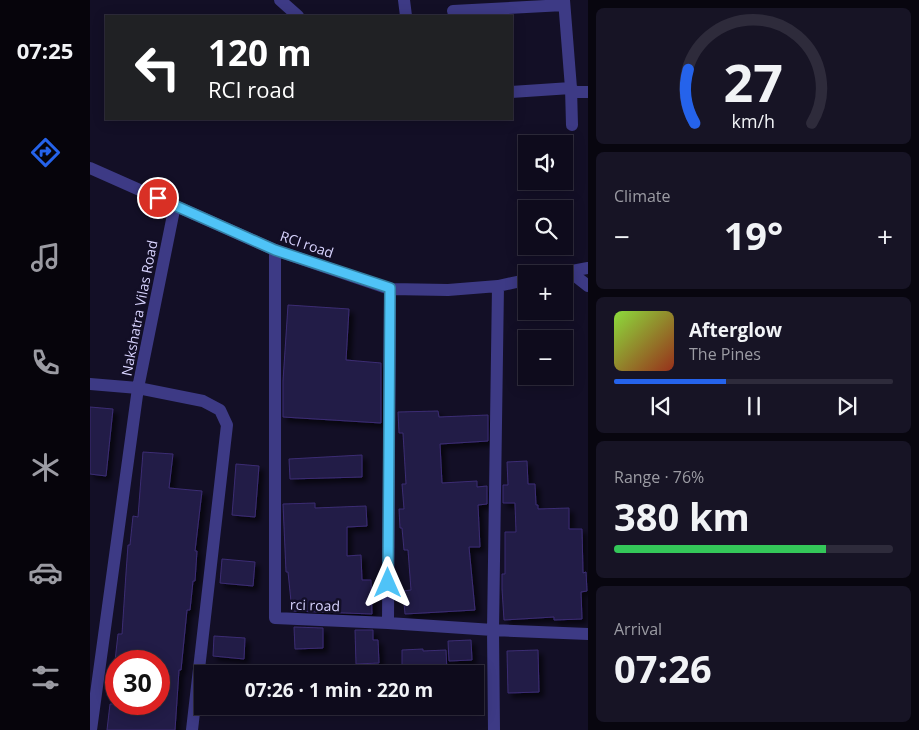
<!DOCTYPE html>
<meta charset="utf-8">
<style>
body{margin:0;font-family:"Open Sans",sans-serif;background:#171425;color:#f1f3f6;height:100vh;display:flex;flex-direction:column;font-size:19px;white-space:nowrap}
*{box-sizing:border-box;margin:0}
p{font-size:16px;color:#9b9ba3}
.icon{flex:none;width:28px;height:28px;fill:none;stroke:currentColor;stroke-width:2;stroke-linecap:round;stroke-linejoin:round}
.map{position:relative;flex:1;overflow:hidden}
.details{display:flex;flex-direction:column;gap:8px;padding:8px;background:#08060f;width:331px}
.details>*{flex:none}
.guide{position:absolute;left:15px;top:15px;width:408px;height:105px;border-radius:0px;box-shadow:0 2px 12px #0003,0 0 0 1px #2e2b3b;background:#202124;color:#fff;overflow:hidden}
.fabs{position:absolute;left:428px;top:135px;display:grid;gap:10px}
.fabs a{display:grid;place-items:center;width:55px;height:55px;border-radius:0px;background:#0e0b1c;box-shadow:0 2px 12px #0003,0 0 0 1px #2e2b3b;font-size:25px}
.speed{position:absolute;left:15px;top:650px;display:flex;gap:10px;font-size:25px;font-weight:700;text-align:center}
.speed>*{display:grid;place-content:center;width:65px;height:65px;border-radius:50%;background:#0e0b1c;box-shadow:0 2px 12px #0003,0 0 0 1px #2e2b3b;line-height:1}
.speed .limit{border:8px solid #d22;background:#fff;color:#111}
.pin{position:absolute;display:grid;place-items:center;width:42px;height:42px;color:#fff;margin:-21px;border:2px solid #fff;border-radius:50%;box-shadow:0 1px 5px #0007}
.me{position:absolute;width:55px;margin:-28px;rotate:0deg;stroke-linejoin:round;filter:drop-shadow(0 0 4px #0008)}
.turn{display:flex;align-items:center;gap:18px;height:105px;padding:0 20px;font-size:22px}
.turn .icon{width:65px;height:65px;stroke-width:2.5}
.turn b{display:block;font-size:35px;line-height:42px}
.big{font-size:38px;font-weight:700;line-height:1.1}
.details .card{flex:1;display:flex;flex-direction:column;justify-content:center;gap:8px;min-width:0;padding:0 18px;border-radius:8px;background:#171425}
.details .dial{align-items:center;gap:0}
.dial svg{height:130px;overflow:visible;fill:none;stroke:#2e2b3b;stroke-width:7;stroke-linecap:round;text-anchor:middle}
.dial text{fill:#f1f3f6;stroke:none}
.song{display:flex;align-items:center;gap:15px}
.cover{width:60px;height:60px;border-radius:8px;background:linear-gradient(135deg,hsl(90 70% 55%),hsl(10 70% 35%))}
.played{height:5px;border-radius:2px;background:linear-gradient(90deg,#2563eb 40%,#2e2b3b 40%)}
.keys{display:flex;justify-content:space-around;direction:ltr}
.heat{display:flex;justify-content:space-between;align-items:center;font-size:28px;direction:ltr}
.charge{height:8px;border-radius:4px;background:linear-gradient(90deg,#34c759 76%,#2e2b3b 0)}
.trip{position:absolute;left:104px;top:665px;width:290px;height:50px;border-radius:0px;background:#0e0b1c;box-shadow:0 2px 12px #0003,0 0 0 1px #2e2b3b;font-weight:700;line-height:50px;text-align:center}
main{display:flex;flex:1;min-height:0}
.tabs{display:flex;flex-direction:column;width:90px;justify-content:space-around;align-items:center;background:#06040b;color:#9b9ba3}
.tabs .icon{width:35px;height:35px}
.tabs .active{color:#2563eb}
.tabs b{font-size:22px;color:#f1f3f6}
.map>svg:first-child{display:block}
</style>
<main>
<nav class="tabs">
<b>07:25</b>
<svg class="icon active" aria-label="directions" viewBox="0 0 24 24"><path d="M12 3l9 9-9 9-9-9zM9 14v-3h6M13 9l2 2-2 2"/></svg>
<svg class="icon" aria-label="music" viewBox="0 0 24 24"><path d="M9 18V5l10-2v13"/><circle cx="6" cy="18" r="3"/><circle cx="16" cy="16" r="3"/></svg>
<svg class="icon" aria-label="phone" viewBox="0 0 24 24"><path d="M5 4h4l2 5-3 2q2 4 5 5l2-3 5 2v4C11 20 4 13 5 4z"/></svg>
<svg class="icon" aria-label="climate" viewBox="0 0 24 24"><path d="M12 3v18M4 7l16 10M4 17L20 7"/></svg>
<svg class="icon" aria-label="car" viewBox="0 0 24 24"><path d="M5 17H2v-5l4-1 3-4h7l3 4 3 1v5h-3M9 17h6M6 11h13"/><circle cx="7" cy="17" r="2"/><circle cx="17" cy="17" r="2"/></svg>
<svg class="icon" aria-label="filters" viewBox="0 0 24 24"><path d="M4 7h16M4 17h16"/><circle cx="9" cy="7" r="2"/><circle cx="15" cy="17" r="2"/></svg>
</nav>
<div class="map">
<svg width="498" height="730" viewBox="0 0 498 730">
<defs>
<filter id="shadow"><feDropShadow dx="4.5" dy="4.5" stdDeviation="2.5" flood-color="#0009"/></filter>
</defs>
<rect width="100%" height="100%" fill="#130f26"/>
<path fill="#241b47" stroke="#3b2d73" filter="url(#shadow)" d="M198,305L259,309L256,360L291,363V423L193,417V381Z
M0,407L23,409L16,476L0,474Z
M348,411L349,417L398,415V441L350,444L352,483L387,481V487L397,486V504L388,505L390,547H379L385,610L315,614L313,591L321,590L318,550H314L312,528H310L309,509H314L312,484H316L313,433H309L308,412Z
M53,452L83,454L79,488L112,491L105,551H107L105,581H103L100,610H97L91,670H89L85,730H17L20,704H69V661H25L28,634H32L36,573L38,545H40L43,516L48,517Z
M272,455V477L200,479L199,459Z
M437,461L438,484H445L446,505H448V509L479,508V529H492L493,573L496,572L497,591L491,592L492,619L464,620V617L414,620L412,589V574H415V532H426L425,503H413V485H418L417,462Z
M146,464L169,466L165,517L142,515Z
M225,503V508L276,506L277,526L257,527V556L271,555L272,580H281L282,614L202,611L198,572H196L193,504Z
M132,559L165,562L163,586L130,583Z
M204,627L233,628V648L205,649Z
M265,630H283V640H288L289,663L266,664Z
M124,636L155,638L154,659L123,656Z
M381,640L382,660L359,661L358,641Z
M333,649V651L356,650L357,672H336L335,668H312V650Z
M448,650L449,692L418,693L417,651Z"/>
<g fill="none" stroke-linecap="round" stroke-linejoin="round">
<path stroke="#3d3a85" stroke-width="12" d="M190,0L208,16
M314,0L316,16
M474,0L481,88L485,92H498
M363,11L474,5
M421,92L481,88L482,125
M0,168L185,250L300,289L358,290L408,286L436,280
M185,250V618L298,623L300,289
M479,271L498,286
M466,274L498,268
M0,384L48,388L113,401L130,410L137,425L102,730
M298,623L403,630L498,634
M1,730L48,388L85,205
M404,730L403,630L408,286"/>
</g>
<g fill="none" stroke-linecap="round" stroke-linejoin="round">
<defs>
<path id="route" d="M68,198L185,250L300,288L298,583"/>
</defs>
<use href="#route" stroke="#337fa1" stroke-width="12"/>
<use href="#route" stroke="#4fc3f7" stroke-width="9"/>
</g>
<g text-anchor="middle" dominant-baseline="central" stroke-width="5" stroke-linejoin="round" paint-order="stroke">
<g font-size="14" fill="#d9d4ff" stroke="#130f26">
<text transform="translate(217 244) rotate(19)">RCI road</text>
<text transform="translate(49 308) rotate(-79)">Nakshatra Vilas Road</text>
<text transform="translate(225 605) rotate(2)">rci road</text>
</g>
</g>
</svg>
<div class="fabs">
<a><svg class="icon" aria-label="sound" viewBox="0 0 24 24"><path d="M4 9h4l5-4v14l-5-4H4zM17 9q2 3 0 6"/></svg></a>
<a><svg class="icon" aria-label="search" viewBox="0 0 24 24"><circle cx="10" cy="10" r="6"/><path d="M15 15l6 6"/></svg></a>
<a>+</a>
<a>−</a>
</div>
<div class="speed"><div class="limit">30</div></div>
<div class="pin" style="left:68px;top:198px;background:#d93025"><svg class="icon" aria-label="arrive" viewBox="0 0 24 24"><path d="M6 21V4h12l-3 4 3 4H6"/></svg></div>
<svg class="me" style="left:298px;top:583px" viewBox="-20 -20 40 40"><path d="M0-17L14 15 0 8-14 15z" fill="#4fc3f7" stroke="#fff" stroke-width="4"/></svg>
<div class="trip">07:26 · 1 min · 220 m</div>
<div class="guide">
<div class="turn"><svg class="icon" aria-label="left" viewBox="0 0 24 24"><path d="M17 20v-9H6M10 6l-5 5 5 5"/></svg><div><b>120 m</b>RCI road</div></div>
</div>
</div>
<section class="details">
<div class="card dial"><svg viewBox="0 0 100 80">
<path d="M14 69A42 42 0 1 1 86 69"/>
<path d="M14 69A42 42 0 0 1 10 36" stroke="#2563eb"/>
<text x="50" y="56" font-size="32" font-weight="700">27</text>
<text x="50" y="72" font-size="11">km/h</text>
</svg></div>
<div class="card"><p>Climate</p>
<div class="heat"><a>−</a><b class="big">19°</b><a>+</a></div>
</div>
<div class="card">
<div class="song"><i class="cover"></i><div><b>Afterglow</b><p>The Pines</p></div></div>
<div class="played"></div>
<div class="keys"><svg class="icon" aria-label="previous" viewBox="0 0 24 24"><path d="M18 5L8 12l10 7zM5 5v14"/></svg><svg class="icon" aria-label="pause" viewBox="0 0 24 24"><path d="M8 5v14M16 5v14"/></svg><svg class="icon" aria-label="next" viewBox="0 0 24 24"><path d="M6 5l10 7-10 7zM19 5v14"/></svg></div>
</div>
<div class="card"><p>Range · 76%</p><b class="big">380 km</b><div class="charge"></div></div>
<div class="card"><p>Arrival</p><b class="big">07:26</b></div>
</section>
</main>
